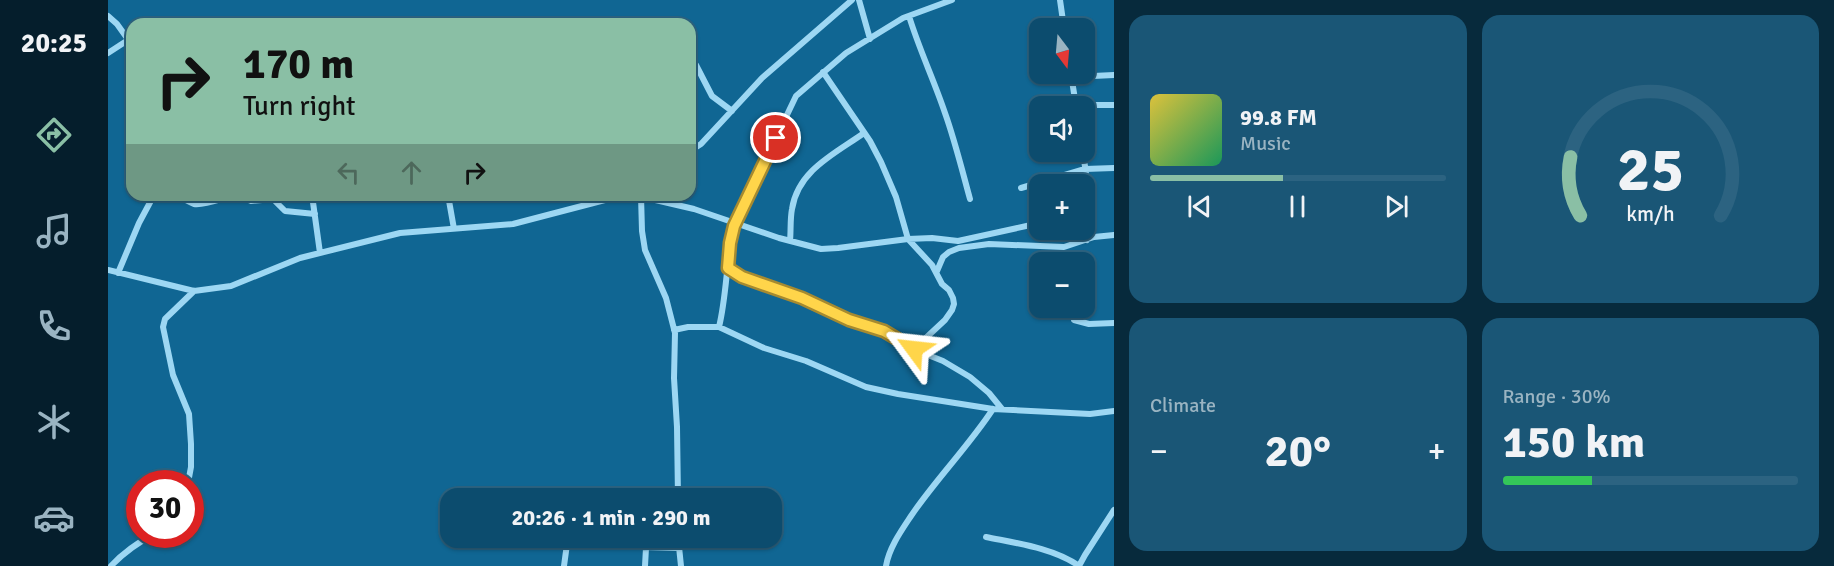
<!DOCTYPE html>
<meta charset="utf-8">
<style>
body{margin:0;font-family:Signika,sans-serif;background:#1a5676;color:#f1f3f6;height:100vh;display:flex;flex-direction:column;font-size:22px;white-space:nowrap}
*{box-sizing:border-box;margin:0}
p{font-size:20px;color:#9ab4c2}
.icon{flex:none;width:33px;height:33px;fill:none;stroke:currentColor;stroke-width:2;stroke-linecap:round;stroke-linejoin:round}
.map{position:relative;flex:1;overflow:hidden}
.sheet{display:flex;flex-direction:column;gap:15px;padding:15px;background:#072a3c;width:720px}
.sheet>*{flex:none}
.guide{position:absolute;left:18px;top:18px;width:570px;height:183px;border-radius:18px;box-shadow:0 2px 4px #0004,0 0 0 2px #2c6381;background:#8abfa5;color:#111;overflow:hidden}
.needle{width:39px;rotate:164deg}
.buttons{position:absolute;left:921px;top:18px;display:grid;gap:12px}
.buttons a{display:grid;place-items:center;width:66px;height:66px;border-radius:12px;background:#0c4c6e;box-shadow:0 2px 4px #0004,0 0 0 2px #2c6381;font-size:30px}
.speed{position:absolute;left:18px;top:470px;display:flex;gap:12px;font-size:30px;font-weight:700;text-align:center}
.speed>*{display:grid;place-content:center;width:78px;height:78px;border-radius:50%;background:#0c4c6e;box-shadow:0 2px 4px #0004,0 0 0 2px #2c6381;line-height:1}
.speed .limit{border:9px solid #d22;background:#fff;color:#111}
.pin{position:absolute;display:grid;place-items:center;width:51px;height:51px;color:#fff;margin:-26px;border:3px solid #fff;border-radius:50%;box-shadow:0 2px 6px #0007}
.me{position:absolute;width:66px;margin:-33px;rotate:300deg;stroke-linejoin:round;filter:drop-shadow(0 0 4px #0008)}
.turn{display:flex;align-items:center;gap:21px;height:126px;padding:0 18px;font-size:27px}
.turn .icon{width:78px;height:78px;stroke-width:2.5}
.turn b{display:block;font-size:42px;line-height:51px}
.lanes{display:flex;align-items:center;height:57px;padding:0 18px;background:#0003;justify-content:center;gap:30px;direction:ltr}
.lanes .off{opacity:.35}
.big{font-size:45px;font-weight:700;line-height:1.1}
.sheet .card{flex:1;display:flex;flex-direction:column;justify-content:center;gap:9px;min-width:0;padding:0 21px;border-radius:18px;background:#1a5676}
.sheet .dial{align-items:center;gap:0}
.dial svg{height:156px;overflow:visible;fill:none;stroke:#2c6381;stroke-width:7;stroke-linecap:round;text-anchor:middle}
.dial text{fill:#f1f3f6;stroke:none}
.song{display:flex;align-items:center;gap:18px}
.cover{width:72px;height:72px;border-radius:9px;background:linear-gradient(135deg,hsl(50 70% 55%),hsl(150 70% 35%))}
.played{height:6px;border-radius:3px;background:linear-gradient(90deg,#8abfa5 45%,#2c6381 45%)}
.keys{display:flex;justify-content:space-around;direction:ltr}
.heat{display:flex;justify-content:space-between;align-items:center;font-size:33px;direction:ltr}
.charge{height:9px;border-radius:4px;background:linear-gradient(90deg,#34c759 30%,#2c6381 0)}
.sheet .tiles{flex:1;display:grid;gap:15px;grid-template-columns:repeat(2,1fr)}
.trip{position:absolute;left:332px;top:488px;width:342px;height:60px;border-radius:18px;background:#0c4c6e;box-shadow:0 2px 4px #0004,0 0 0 2px #2c6381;font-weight:700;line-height:60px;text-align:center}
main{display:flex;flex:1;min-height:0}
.menu{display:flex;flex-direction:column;width:108px;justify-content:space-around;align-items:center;background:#051e2c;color:#9ab4c2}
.menu .icon{width:42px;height:42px}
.menu .current{color:#8abfa5}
.menu b{font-size:27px;color:#f1f3f6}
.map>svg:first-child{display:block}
</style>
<main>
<nav class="menu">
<b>20:25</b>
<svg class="icon current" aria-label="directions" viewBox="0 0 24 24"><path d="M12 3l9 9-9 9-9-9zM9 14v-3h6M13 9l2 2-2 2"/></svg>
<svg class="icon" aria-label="music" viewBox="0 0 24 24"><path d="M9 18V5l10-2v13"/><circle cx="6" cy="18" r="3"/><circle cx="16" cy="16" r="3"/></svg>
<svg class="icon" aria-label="phone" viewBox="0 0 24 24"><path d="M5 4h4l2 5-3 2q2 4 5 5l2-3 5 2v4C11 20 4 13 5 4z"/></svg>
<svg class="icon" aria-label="climate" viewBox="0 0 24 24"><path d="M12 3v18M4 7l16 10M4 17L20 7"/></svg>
<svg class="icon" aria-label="car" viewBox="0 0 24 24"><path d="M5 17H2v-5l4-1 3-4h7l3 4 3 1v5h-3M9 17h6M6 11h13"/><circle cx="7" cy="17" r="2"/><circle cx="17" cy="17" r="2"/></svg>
</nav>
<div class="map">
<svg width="1006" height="566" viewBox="0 0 1006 566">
<rect width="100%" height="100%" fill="#106693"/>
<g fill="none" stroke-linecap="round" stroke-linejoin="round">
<path stroke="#9dd7f3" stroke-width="6" d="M751,0L762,39
M952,0L956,28
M0,16L9,24L24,45
M801,16C811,49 826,80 837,113C847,141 854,170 862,199
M0,53L20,40
M582,58L588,65L604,96L624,111
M715,72L762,141L773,162L788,197L800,239L824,265L834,284L841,290L845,298L846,304L844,310L837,320L806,349
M963,74L968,106
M964,77L1006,75
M968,105H1006
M582,151L593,144L654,78L744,0
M975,152L980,189
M913,188L977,169L1006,168
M69,195C74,198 81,202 86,204C97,206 117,197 129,195
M129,195L143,201L165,199L177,211L207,214
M204,195L212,253
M340,195L346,229
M526,195L586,209L671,238L713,249L730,248L800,239L824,238L850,241L932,223
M533,196L534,231L537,250L558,298L567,333L566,378L569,427L570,498
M967,230L979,240
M682,241C683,231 682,219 684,209C690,170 728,153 756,133
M620,268L634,277L694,298L741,320L776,331L810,351L835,361L862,377L881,393L894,409
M0,270L86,291L123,286L192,258L292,233L405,224L516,195
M829,271L835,257L841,252L851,248L881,244L956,247L986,237L1006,235
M10,273L31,223L46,195
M966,320L981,324L1006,323
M611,327C619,294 618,260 626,226L688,96L738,53L795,18L844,0
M566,330L580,327H611L656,348L698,361L758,387L790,394L885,409L982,414L1006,411
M80,483L83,467V444L81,414L65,375L55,327L57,319L86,291
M570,537L573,566
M878,537C907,543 946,548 971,566
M412,538L462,545L570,548
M3,566C16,552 29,543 46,534
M456,566L459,544
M537,566L538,548
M778,566C781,548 793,531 803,516C828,479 860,447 885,409
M971,566L977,555L1006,510"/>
</g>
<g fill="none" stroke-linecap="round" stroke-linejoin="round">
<defs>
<path id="route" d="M668,138L626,226L622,243L620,268L634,277L694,298L741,320L776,331L806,349"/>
</defs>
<use href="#route" stroke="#a68a30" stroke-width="15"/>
<use href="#route" stroke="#ffd54a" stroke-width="10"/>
</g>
</svg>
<div class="buttons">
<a><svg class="needle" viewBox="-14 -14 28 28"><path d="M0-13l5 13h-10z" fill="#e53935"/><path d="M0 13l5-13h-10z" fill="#9ab4c2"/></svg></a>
<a><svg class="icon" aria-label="sound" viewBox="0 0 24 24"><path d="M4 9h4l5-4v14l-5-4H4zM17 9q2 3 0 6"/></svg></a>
<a>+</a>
<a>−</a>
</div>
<div class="speed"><div class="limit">30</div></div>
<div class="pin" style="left:668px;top:138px;background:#d93025"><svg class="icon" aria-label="arrive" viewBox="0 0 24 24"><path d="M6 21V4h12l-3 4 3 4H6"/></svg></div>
<svg class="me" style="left:806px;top:349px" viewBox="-20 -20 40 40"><path d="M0-17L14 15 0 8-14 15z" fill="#ffd54a" stroke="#fff" stroke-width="4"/></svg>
<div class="trip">20:26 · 1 min · 290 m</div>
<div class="guide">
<div class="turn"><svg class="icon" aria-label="right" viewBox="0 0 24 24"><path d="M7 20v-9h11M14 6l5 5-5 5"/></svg><div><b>170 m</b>Turn right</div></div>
<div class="lanes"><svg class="icon off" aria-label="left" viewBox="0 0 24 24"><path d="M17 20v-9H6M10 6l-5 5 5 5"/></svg><svg class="icon off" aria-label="ahead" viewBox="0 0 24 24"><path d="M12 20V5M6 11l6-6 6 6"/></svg><svg class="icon" aria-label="right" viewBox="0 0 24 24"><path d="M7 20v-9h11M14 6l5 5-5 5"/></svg></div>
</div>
</div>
<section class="sheet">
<div class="tiles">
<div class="card">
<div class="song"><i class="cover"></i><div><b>99.8 FM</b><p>Music</p></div></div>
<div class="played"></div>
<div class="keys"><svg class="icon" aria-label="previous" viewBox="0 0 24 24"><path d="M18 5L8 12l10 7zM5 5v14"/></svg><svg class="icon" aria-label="pause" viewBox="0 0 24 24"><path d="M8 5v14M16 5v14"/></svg><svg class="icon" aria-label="next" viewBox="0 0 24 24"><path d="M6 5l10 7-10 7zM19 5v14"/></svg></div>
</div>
<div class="card dial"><svg viewBox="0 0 100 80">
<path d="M14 69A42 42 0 1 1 86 69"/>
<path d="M14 69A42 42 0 0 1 9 39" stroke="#8abfa5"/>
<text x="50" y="56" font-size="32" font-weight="700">25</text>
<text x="50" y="72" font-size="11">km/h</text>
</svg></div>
<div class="card"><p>Climate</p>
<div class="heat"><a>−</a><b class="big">20°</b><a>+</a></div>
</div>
<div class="card"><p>Range · 30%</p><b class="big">150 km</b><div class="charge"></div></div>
</div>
</section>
</main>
